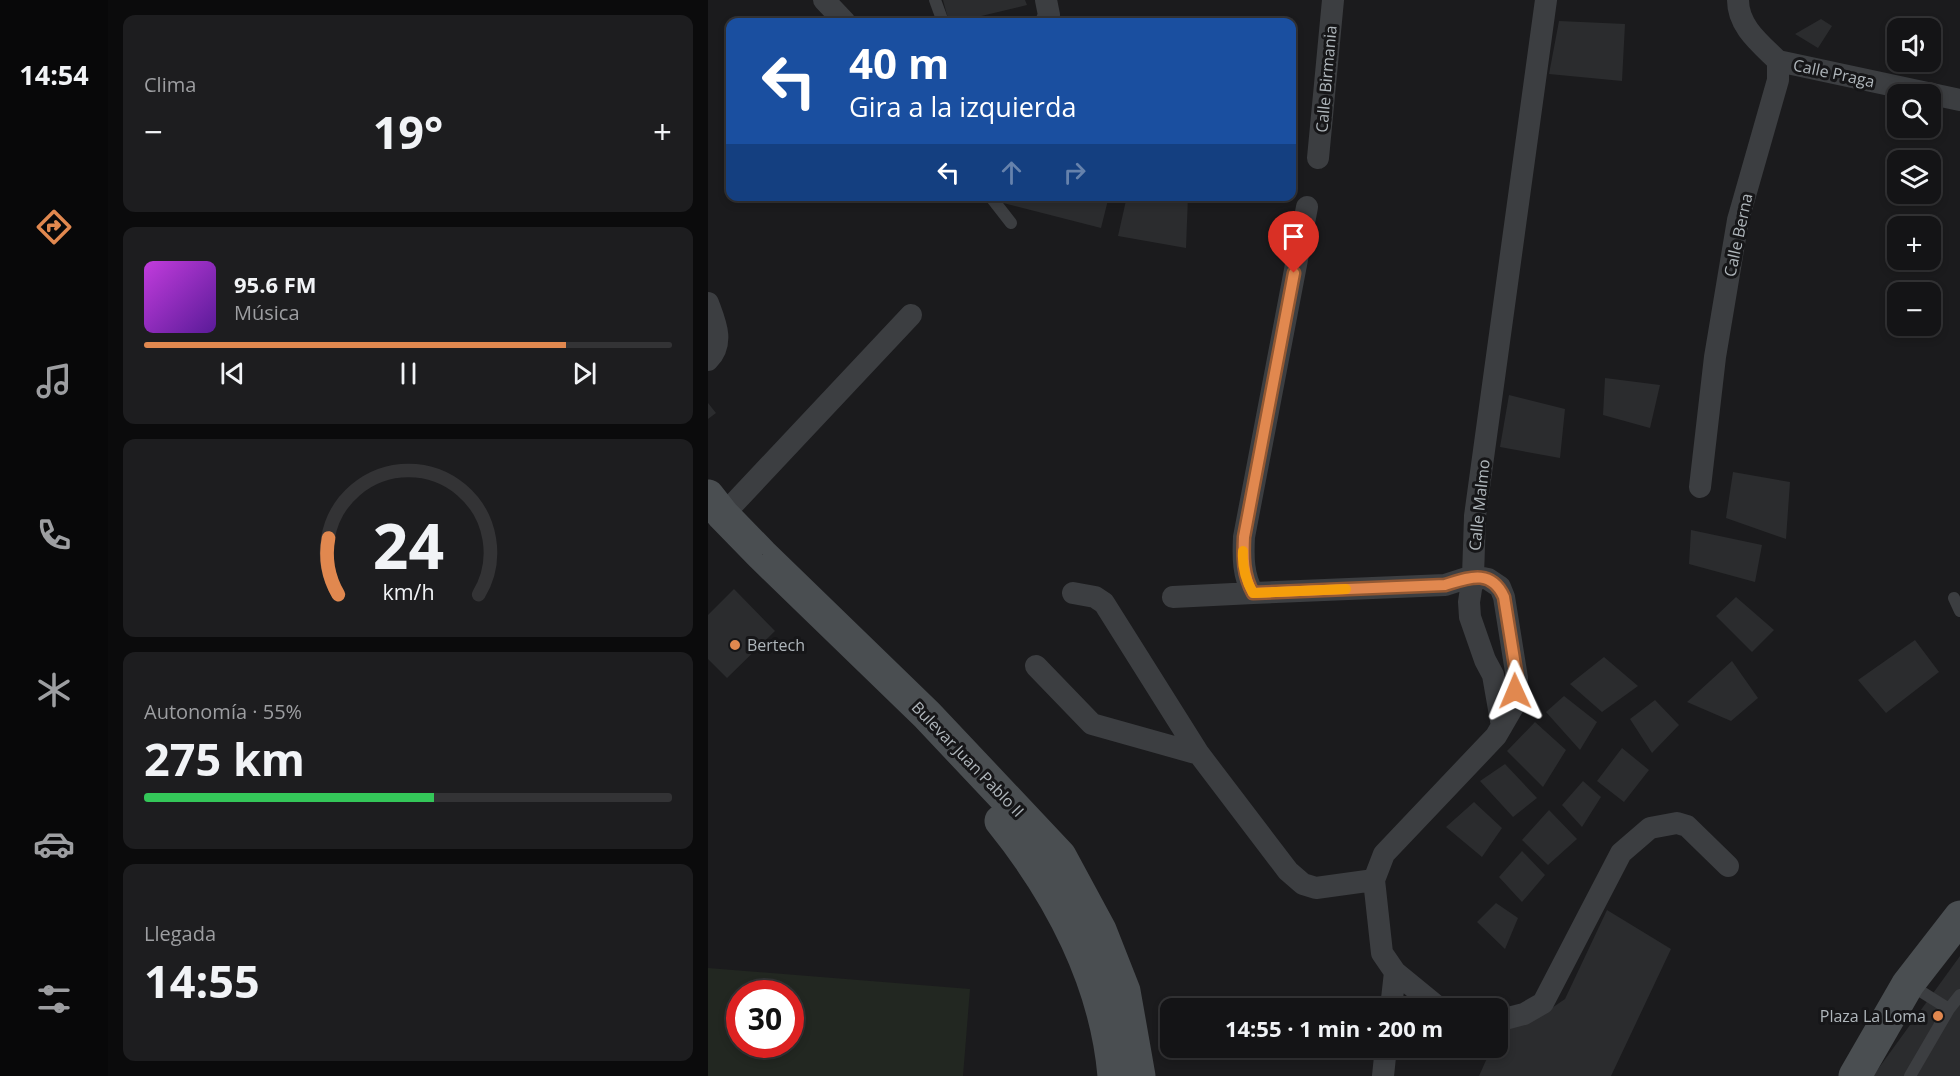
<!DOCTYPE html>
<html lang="es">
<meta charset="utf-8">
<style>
body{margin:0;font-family:"Open Sans",sans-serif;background:#1d1d1f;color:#f1f3f6;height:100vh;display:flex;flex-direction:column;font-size:22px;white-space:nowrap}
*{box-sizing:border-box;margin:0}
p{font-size:20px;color:#9d9ea1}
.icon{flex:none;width:33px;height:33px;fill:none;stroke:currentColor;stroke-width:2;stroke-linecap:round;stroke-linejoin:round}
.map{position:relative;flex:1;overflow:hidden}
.side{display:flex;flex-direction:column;gap:15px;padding:15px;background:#0b0b0c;width:600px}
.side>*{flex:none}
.guide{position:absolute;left:18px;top:18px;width:570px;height:183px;border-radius:12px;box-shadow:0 3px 9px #0003,0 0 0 2px #333335;background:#1a4fa0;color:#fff;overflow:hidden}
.controls{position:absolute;left:1179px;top:18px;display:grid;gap:12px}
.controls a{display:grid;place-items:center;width:54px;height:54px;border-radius:12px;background:#141416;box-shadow:0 3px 9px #0003,0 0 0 2px #333335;font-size:30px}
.speed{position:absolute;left:18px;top:980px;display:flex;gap:12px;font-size:30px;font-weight:700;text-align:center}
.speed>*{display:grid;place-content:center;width:78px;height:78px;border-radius:50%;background:#141416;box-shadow:0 3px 9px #0003,0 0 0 2px #333335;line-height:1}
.speed .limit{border:9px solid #d22;background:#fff;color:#111}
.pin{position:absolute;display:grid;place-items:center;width:51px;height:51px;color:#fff;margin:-62px -26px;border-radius:50% 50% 50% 0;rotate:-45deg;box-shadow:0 0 6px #0007}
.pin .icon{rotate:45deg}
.me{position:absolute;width:66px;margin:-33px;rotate:359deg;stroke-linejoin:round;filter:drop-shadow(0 0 4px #0008)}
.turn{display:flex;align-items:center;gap:21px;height:126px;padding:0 24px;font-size:27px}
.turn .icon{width:78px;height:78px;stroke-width:2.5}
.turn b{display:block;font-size:42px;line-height:51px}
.lanes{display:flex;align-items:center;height:57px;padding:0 24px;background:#0003;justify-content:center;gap:30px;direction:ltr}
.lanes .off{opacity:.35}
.big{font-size:45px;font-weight:700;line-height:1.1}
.side .card{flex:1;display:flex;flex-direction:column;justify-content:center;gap:9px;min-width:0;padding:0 21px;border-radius:12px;background:#1d1d1f}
.side .dial{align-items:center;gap:0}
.dial svg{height:156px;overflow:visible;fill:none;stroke:#333335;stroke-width:7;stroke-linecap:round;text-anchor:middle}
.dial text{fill:#f1f3f6;stroke:none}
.song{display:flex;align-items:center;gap:18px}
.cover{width:72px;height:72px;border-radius:9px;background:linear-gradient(135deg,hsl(290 70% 55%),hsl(270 70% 35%))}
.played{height:6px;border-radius:3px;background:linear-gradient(90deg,#e1884f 80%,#333335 80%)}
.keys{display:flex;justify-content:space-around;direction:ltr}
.heat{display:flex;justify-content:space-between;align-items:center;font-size:33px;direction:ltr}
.charge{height:9px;border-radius:4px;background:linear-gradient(90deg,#34c759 55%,#333335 0)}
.trip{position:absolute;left:452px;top:998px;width:348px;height:60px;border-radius:12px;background:#141416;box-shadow:0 3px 9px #0003,0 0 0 2px #333335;font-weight:700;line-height:60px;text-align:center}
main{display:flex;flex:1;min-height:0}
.tab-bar{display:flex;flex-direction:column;width:108px;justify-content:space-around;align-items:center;background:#080809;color:#9d9ea1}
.tab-bar .icon{width:42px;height:42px}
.tab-bar .on{color:#e1884f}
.tab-bar b{font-size:27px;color:#f1f3f6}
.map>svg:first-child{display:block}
</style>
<main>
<nav class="tab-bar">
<b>14:54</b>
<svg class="icon on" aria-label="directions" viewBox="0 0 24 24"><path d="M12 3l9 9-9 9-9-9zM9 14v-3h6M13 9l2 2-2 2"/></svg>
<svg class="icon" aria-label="music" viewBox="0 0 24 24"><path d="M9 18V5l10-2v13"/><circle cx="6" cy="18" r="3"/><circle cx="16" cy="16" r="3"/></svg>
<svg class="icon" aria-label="phone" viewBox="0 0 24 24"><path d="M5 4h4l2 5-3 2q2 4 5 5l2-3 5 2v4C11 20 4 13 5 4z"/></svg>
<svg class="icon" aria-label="climate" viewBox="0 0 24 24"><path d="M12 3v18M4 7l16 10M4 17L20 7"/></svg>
<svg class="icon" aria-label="car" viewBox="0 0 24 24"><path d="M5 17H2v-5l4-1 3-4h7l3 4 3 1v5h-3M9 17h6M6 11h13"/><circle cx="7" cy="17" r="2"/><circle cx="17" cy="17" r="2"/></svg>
<svg class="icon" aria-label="filters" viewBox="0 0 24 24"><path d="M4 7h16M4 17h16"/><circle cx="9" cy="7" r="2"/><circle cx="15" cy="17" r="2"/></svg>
</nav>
<section class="side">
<div class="card"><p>Clima</p>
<div class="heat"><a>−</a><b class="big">19°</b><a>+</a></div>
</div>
<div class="card">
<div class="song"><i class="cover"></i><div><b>95.6 FM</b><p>Música</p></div></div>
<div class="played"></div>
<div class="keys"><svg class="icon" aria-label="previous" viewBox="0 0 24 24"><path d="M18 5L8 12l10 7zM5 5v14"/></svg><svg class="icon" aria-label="pause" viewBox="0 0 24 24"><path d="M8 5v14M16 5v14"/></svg><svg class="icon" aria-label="next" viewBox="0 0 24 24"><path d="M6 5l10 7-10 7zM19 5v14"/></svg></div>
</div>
<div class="card dial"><svg viewBox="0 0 100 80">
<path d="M14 69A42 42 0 1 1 86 69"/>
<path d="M14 69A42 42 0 0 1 9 40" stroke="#e1884f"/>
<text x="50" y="56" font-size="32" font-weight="700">24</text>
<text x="50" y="72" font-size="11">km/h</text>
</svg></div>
<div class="card"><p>Autonomía · 55%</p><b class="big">275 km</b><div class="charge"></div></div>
<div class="card"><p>Llegada</p><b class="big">14:55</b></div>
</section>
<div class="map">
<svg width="1252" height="1076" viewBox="0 0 1252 1076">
<rect width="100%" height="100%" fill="#1b1b1d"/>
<path fill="#222721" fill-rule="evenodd" d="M0,968L262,989L255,1076H0ZM32,993H82V1044H32Z"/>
<path fill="#2b2c2e" d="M235,0H317L319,5L248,22H241Z
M1113,19L1124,26L1110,48L1087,34Z
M851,21L917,24L914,81L841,74Z
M288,196H401L393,228L287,201Z
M419,196H480L478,248L410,236Z
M897,378L952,385L942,428L895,415Z
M801,395L857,409L852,458L792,447Z
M0,403L8,413L0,419Z
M1025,472L1082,482L1078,539L1018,518Z
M983,530L1054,545L1047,582L981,564Z
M26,589L67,631L19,678L0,659V615Z
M1028,597L1066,630L1044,652L1008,616Z
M1207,640L1231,672L1178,713L1150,680Z
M896,657L930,686L894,712L862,684Z
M1024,661L1050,698L1023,721L979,702Z
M856,696L889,722L872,750L838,712Z
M947,700L971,725L944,753L922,719Z
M827,722L858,750L835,787L799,751Z
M914,748L941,770L916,802L889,781Z
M797,764L829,798L805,817L772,781Z
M875,781L893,797L874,827L854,805Z
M766,802L794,828L774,857L738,827Z
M841,810L869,839L840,865L814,840Z
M814,851L837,875L814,902L791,877Z
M788,903L810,918L797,949L769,922Z
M899,910L963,949L903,1076H771L784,1047H789V1035L792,1028L835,1014L857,999Z
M1252,956V1076H1165Z"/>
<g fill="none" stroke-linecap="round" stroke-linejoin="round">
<path stroke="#3c3e41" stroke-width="12" d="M227,0L235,22
M282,196L303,223
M1246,598L1252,611
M1201,984L1241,1009L1202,1076
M1241,1009L1252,995"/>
<path stroke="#3c3e41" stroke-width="22" d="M116,0L137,22
M338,0L341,15L338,22
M1070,61L1252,100
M610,158L625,0
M599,207L536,537C535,557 535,576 545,593L737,585L765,576L780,579L792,587L796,597L809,678L806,705L788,736L676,854L666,880L674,953L687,972L731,1008
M0,303C7,322 17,343 0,360
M992,487L1007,357L1030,220L1070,80V61C1053,44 1030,27 1030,0
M15,515L203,315
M365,593L387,597L396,603L491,754L580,871L595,884L608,888L666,880
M465,597L545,593
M328,666L384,724L491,754
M794,726L785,675L777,660L762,617L761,602L765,576L767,516L838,0
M683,1008L687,972
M789,1021L816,1014L835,1003L913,853L942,828L969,823L979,826L1020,866
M675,1076L678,1047"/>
<path stroke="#4a4e51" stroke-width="33" d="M0,496L15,515L54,555L219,715L352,856L392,930L416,991L431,1076
M293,821C352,894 398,982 406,1076
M1147,1076L1200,984L1252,917"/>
</g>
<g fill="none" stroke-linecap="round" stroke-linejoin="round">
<defs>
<path id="route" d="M586,273L536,537C535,557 535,575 545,593L737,585C760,578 783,568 796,597L809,678L807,691"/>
</defs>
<use href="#route" stroke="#925833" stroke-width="15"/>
<use href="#route" stroke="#e1884f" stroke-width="10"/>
<path stroke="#f59e0b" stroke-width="10" d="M535,551C534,566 538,581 545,593L638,589"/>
</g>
<g fill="#e1884f" stroke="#161618" stroke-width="2">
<circle cx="27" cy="645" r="6"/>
<circle cx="1230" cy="1016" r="6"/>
</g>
<g text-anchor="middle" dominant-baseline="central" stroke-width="6" stroke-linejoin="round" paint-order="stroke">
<g font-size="16" fill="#afb6bb" stroke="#161618">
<text transform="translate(1126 73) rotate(12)">Calle Praga</text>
<text transform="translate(618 79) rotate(-85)">Calle Birmania</text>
<text transform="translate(1030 235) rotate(-78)">Calle Berna</text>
<text transform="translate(771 505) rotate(-84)">Calle Malmo</text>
<text transform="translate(260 759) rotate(46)">Bulevar Juan Pablo II</text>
</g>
<g font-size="16" fill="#afb6bb" stroke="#161618" text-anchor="start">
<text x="39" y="645">Bertech</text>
<text x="1218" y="1016" text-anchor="end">Plaza La Loma</text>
</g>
</g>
</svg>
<div class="controls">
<a><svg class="icon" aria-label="sound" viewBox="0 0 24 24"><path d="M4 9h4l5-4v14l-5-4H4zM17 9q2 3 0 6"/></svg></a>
<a><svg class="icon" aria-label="search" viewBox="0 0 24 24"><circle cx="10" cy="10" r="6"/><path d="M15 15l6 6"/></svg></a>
<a><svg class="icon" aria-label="layers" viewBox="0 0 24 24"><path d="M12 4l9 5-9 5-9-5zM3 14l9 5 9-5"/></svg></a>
<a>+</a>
<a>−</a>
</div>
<div class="speed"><div class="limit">30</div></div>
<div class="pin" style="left:586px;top:273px;background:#d93025"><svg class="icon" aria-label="arrive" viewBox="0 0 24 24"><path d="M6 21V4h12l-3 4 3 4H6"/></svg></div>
<svg class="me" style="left:807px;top:691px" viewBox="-20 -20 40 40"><path d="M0-17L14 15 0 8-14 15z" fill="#e1884f" stroke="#fff" stroke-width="4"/></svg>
<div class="trip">14:55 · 1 min · 200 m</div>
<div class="guide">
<div class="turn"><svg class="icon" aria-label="left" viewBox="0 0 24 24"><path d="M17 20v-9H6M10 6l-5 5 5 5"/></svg><div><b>40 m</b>Gira a la izquierda</div></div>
<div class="lanes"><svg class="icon" aria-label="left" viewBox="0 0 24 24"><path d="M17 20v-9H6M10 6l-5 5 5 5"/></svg><svg class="icon off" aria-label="ahead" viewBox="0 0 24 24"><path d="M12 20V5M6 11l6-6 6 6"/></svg><svg class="icon off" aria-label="right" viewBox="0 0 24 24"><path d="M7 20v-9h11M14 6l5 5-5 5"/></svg></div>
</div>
</div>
</main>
